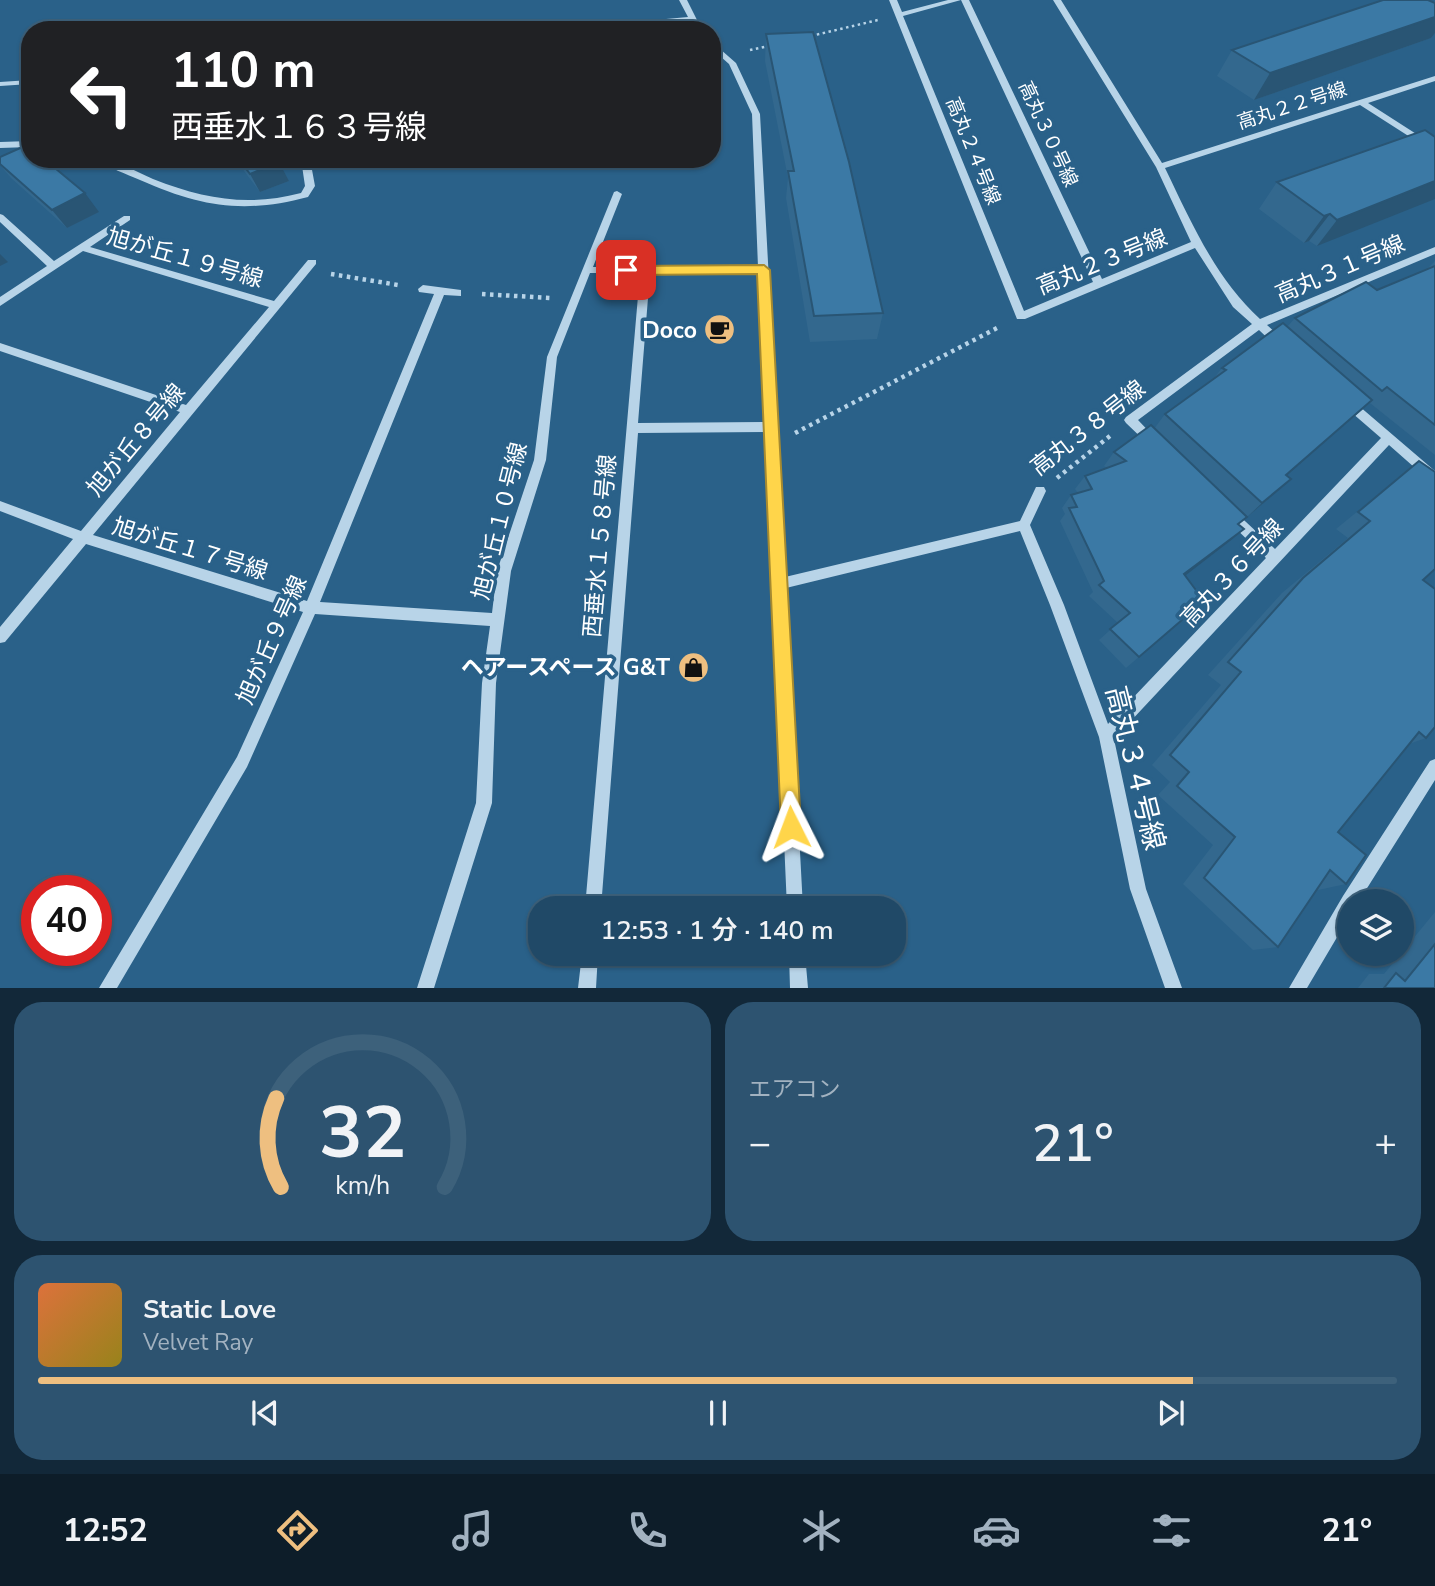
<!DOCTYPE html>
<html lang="ja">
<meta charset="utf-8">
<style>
body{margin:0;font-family:"Nunito Sans","Noto Sans JP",sans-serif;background:#2d5370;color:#f1f3f6;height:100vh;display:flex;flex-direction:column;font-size:26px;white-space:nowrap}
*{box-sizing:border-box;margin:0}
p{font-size:23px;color:#a2b2c0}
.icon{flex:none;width:38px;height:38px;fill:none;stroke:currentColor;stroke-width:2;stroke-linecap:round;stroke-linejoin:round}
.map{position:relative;height:988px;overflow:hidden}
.sheet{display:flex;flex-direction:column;gap:14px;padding:14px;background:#122839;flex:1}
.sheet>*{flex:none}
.banner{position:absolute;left:21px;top:21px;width:700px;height:147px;border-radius:28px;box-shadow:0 2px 5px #0004,0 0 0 2px #3d617b;background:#202124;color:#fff;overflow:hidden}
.fabs{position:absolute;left:1337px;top:889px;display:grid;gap:14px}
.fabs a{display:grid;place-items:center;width:77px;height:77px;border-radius:50%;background:#204967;box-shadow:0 2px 5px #0004,0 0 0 2px #3d617b;font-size:35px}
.speed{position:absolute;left:21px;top:875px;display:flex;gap:14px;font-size:35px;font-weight:700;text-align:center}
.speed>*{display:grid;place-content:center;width:91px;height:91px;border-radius:50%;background:#204967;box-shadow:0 2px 5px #0004,0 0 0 2px #3d617b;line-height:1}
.speed .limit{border:10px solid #d22;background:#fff;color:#111}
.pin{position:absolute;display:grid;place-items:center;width:60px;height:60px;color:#fff;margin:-30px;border-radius:14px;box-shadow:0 4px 10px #0006}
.me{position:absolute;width:77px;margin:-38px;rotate:357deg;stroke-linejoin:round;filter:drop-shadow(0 0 5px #0008)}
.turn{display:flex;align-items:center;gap:24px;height:147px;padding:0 35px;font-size:32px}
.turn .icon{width:91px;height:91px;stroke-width:2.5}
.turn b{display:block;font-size:49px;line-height:60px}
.big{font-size:52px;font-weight:600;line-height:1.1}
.sheet .card{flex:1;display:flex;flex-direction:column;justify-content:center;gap:10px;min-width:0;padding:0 24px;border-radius:28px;background:#2d5370}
.sheet .dial{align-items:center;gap:0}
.dial svg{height:182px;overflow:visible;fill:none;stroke:#3d617b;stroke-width:7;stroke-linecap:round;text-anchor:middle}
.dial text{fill:#f1f3f6;stroke:none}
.song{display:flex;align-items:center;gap:21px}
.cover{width:84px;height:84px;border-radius:10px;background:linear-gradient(135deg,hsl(20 70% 55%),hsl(50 70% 35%))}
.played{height:7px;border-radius:4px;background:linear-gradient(90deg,#eebf80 85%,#3d617b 85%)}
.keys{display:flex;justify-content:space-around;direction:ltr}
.heat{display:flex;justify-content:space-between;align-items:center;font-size:38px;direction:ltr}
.sheet .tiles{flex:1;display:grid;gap:14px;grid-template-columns:1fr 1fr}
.card:last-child{grid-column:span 2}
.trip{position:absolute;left:528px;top:896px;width:378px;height:70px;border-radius:28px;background:#204967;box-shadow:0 2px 5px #0004,0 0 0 2px #3d617b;font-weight:600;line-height:70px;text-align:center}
.dock{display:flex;height:112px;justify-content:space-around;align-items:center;background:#0d1d29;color:#a2b2c0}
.dock .icon{width:49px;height:49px}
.dock .selected{color:#eebf80}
.dock b{font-size:32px;color:#f1f3f6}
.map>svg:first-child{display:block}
</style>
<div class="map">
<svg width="1435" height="988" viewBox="0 0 1435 988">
<rect width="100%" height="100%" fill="#2a6189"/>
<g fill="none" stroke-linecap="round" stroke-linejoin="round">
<path stroke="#b8d4e8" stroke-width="2.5" stroke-dasharray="2.5 3.5" stroke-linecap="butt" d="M811,36L878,20
M750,50L769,46"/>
<path stroke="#b8d4e8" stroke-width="4.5" stroke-dasharray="3.5 4.5" stroke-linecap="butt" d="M331,274L398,285
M482,294L550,298
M795,433L999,327
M1057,478L1110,436"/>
<path fill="#b8d4e8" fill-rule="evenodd" d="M679,0H687L702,30H694L690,21L595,30H563L567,28L688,17Z
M889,0H897L902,12L948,0H961L903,16L1024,311L1093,282L961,0H969L1102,279L1191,242L1156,167L1053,0H1061L1162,163L1435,76V81L1368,103L1435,146V153L1360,105L1165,168C1191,222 1216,279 1260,319L1435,247V254L1267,325L1286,342L1287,345L1286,348H1278L1259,330L1138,420L1159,442L1153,447L1149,445L1126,423L1124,420L1126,417L1252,324L1233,307L1195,248L1025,319H1017Z
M712,42L736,63L760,114L785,577L1020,521L1036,487H1044L1046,491L1030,525L1064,605L1108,724L1266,558L1223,516L1221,512L1223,508L1227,507L1231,508L1275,549L1381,438L1344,406L1342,403L1344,400H1352L1435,471V483L1431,482L1389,445L1114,739L1146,889L1182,988H1165L1130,889L1099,737L1050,605L1020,531L786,588L803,908H787L766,432L638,433L601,908H585L640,273H590L557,357L546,460L511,571L496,683L492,803L434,988H417L476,803L482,683L490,626L315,614L247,767L117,988H99L237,757L303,612L86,544L5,642L0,643V627L73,539L0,511V501L81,531L180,412L0,351V343L186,405L269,307L83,251L0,306V297L47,266L0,222V214L3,215L54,261L124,216H130V220L90,247L274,301L308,260H316V264L93,535L307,601L434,294L419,292L418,289L423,285L461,290V296L444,295L320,602L492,613L497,571L534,460L547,357L614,192L617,191L622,194L593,267H758L752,114L729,64L712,49ZM650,273H759L765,422L638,423Z
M30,80V84L0,86V82Z
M30,141V147L0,148V142Z
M97,159C117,159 134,171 153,179C204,199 248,207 301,193L305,186L301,159H310L315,186L308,197C244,214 201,207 140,180C126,174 109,168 97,159Z
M1435,759V780L1359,901H1349V917L1307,988H1289L1343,896L1430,761Z
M582,954H598L596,988H578Z
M789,954H805L808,988H790Z"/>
</g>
<path fill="#33688e" d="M1435,3V33L1431,38L1254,100L1217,76L1232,50Z
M766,34L883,313L877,339L810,342L786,198L788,178L765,61Z
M1425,130L1317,246L1309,241L1304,243L1259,209L1277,182Z
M0,157L99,212L67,228L11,178L0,165Z
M235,159H277L289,181L260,192Z
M1435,261V455L1370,403L1286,475L1274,494L1239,524L1230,541L1185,575L1204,601L1126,668L1099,640L1118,623L1089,596L1093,592L1060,521L1065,514L1062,508L1071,495L1078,493L1075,489L1085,476L1107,468L1104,466L1114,452L1154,429L1165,414L1214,378L1222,368L1287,327L1295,318L1377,290L1426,270Z
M1419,461L1423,580L1426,738L1409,744L1338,832L1346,884L1318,890L1317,889L1278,947L1253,950L1183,884L1213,845L1158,795L1170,782L1152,765L1221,685L1208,675L1282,593L1348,538L1336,529Z
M1435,912V988H1358L1369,974H1384Z"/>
<path fill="#295574" d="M1435,17V33L1431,38L1254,100L1270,73Z
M279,162L289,181L260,192L250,174Z
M1435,181V199L1317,246L1337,220Z
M85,193L99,212L67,228L52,210Z
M1330,214L1309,241L1304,243L1324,216Z
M0,254L8,262L0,266Z
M1372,400L1353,417L1269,491L1286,475Z
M1291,479L1274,494L1246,518L1262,503Z
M1244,529L1230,541L1172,586L1184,574Z"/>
<path fill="#3b79a5" stroke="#295574" stroke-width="2" d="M1383,0H1428L1435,3V17L1270,73L1232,50Z
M813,32L849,162L883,313L814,316L788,171H794L766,34Z
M1425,130L1435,137V181L1337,220L1330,214L1324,216L1277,182Z
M27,145L30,148V159H44L85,193L52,210L0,164V157Z
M239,159H277L279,162L250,174Z
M1435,266V425L1387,387L1382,391L1295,318L1366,282L1377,290Z
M1283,323L1372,400L1286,475L1291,479L1262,503L1165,414L1226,370L1222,368Z
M1151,425L1247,517L1238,524L1244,529L1184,574L1204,601L1139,657L1110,629L1130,613L1099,585L1104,581L1069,508L1077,507L1071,495L1092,489L1085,476L1126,461L1114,452Z
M1419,461L1435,472V569L1423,580L1435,589V727L1426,738L1419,732L1338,832L1366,855L1346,884L1330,870L1278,947L1204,878L1235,837L1177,786L1189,772L1170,755L1241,672L1228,662L1303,578L1370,521L1358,512Z
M1435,944V988H1384L1396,973L1405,981Z"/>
<path fill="#ffd54a" stroke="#a68a30" stroke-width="2" d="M764,265L770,270L801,827L798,834L791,837L784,834L781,827L757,274L626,275L619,270L626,266Z"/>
<defs>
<symbol id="cafe-disc" viewBox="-11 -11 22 22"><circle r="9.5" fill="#eebf80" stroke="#2a6189"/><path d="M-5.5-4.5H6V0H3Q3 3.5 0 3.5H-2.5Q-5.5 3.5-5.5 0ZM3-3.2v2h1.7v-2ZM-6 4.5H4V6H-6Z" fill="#111"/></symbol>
<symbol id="shop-disc" viewBox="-11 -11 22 22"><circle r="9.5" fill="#eebf80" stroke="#2a6189"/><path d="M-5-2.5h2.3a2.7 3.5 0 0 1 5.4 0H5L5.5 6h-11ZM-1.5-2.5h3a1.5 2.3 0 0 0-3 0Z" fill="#111"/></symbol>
</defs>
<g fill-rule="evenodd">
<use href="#cafe-disc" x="702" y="312" width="35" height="35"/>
<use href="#shop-disc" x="676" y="650" width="35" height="35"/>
</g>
<g text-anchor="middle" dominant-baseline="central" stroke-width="7" stroke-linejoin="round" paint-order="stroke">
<g font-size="19" fill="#fff" stroke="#2a6189">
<text transform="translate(1292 106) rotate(-18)">高丸２２号線</text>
<text transform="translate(1048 134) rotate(65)">高丸３０号線</text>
<text transform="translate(973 151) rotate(68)">高丸２４号線</text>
</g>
<g font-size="23" fill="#fff" stroke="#2a6189">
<text transform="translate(185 258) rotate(16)">旭が丘１９号線</text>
<text transform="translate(1102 262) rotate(-22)">高丸２３号線</text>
<text transform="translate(1340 269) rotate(-23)">高丸３１号線</text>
<text transform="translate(1088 428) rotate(-38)">高丸３８号線</text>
<text transform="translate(136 440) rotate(-50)">旭が丘８号線</text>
<text transform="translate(500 521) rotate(-76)">旭が丘１０号線</text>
<text transform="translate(600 546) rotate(-85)">西垂水１５８号線</text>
<text transform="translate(190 549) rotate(17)">旭が丘１７号線</text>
<text transform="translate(1232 573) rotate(-47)">高丸３６号線</text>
<text transform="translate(272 640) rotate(-66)">旭が丘９号線</text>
</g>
<g font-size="23" font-weight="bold" fill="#fff" stroke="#2a6189" text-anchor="end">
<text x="697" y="330">Doco</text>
<text x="670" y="667">ヘアースペース G&amp;T</text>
</g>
<g font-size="28" fill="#fff" stroke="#2a6189">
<text transform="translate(1135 768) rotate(76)">高丸３４号線</text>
</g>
</g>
</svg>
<div class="fabs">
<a><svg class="icon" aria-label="layers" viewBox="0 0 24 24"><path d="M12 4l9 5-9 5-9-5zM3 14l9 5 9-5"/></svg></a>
</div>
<div class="speed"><div class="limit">40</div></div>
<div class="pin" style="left:626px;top:270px;background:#d93025"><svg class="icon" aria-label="arrive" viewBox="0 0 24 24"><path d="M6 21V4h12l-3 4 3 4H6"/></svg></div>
<svg class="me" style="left:791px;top:827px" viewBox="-20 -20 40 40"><path d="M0-17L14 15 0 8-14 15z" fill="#ffd54a" stroke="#fff" stroke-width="4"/></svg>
<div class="trip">12:53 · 1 分 · 140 m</div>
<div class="banner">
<div class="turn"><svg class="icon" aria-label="left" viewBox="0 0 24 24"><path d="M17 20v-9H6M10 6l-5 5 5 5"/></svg><div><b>110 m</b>西垂水１６３号線</div></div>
</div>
</div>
<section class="sheet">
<div class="tiles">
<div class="card dial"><svg viewBox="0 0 100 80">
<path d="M14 69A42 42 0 1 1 86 69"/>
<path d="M14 69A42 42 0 0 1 12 30" stroke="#eebf80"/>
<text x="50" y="56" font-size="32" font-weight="700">32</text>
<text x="50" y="72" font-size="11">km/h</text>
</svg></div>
<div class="card"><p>エアコン</p>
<div class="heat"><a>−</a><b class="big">21°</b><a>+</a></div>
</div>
<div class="card">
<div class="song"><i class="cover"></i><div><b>Static Love</b><p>Velvet Ray</p></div></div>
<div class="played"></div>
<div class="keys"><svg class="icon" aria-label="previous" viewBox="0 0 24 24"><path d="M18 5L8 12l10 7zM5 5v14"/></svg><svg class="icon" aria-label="pause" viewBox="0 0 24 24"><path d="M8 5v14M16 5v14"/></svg><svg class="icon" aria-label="next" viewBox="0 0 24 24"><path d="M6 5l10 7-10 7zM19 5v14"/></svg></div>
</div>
</div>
</section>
<nav class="dock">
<b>12:52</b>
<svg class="icon selected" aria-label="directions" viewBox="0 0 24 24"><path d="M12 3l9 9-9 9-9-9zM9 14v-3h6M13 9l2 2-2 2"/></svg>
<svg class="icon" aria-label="music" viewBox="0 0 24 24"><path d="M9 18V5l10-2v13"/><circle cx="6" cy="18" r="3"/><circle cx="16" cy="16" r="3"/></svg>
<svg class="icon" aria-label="phone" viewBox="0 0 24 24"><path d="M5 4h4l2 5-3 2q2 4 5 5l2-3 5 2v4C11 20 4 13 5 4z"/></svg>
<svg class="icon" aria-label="climate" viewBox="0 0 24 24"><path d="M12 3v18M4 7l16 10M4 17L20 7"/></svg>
<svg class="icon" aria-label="car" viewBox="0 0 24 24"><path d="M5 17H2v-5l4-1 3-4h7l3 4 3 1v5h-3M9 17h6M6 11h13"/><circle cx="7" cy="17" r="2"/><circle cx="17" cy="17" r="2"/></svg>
<svg class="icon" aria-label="filters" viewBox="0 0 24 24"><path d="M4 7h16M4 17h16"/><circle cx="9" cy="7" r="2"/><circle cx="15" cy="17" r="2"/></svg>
<b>21°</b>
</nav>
